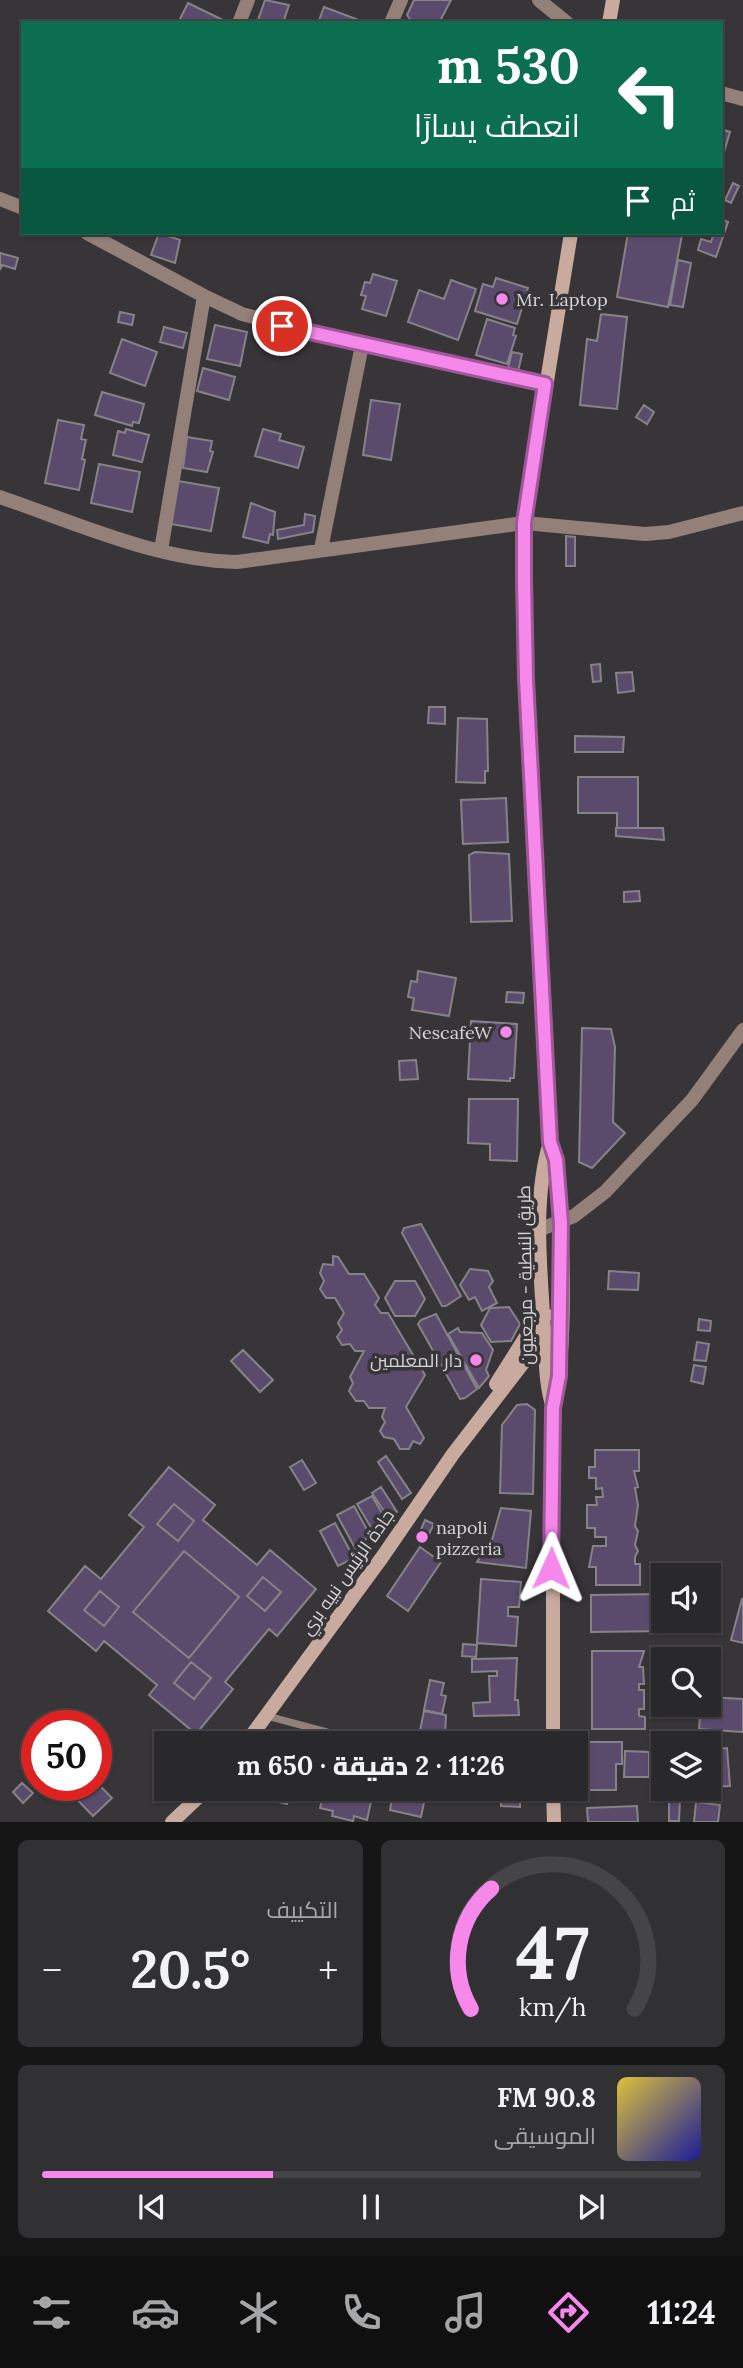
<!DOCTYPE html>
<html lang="ar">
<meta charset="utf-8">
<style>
body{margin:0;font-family:Lora,Cairo,serif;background:#313032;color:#f1f3f6;direction:rtl;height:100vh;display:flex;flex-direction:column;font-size:26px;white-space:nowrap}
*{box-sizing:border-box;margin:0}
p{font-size:23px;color:#a5a6a8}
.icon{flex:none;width:38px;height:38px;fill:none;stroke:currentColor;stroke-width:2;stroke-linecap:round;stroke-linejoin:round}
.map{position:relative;height:1822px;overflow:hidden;direction:ltr}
.details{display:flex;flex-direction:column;gap:18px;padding:18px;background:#171617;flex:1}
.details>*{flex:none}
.hud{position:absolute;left:21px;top:21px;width:702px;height:214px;border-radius:0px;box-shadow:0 2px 5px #0004,0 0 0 2px #454447;direction:rtl;background:#0b6e4f;color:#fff;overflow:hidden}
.controls{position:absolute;left:651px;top:1563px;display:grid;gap:14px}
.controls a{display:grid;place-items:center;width:70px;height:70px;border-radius:0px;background:#29282a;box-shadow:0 2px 5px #0004,0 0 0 2px #454447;font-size:35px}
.speed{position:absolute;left:21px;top:1710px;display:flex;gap:14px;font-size:35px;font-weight:700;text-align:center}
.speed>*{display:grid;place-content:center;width:91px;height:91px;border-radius:50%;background:#29282a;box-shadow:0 2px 5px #0004,0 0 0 2px #454447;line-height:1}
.speed .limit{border:10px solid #d22;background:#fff;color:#111}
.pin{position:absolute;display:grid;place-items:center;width:60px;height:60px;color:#fff;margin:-30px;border:4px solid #fff;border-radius:50%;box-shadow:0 2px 7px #0007}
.me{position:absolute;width:77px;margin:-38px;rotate:1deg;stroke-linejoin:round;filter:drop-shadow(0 0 5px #0008)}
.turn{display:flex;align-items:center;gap:24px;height:147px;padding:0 28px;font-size:32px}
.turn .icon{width:91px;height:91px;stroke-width:2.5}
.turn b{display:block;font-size:49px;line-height:60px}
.then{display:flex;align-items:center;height:66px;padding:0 28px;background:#0003;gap:14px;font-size:26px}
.big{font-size:52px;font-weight:800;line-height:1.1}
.details .tile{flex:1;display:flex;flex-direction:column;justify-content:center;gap:10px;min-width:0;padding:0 24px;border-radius:10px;background:#313032}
.details .dial{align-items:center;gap:0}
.dial svg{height:182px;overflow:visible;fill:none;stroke:#454447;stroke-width:7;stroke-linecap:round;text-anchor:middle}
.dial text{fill:#f1f3f6;stroke:none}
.song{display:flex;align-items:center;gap:21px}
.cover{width:84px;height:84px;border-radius:10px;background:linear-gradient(135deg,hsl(50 70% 55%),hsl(240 70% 35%))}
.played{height:7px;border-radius:4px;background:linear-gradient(90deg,#f788eb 35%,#454447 35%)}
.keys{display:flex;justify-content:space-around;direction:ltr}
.heat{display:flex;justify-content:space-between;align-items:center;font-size:38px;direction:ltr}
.details .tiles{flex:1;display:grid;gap:18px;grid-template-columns:1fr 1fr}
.tile:last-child{grid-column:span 2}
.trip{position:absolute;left:154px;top:1731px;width:434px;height:70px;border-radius:0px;background:#29282a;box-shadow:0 2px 5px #0004,0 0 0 2px #454447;font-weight:800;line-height:70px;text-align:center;direction:rtl}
.menu{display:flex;height:112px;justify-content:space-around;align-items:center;background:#101011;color:#a5a6a8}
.menu .icon{width:49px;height:49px}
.menu .on{color:#f788eb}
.menu b{font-size:32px;color:#f1f3f6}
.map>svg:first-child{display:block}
</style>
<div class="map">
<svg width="743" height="1822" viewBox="0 0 743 1822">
<rect width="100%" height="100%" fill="#373538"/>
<path fill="#5a4b6c" stroke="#858387" stroke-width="2" fill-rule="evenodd" d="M265,0L289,5L283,23H257Z
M414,0H451L439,23H416L410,19L407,15Z
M188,3L223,20L222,23H178Z
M324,7L359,20L358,23H318Z
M721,129L730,132L724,152L721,151Z
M733,183L739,186L731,203L725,200Z
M721,219L728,222L716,257L698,250L701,239L711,242L714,233H721Z
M159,233L180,240L175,263L151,255Z
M628,233L682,235L668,307L617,297Z
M0,253L18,258L15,269L2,265L0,270Z
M678,260L691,263L683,307L670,305Z
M373,274L397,281L386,316L362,309L366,296L361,295L365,282L370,283Z
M496,278L528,288L517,324L475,311L483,284L493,287Z
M451,280L476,289L458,340L408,322L419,290L444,299Z
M120,312L134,315L132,325L118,322Z
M601,314L627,317L617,409L580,405L587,339L597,341Z
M487,319L515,328L513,335L516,336L507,364L476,355Z
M215,325L247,332L240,366L207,359Z
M164,327L187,333L183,348L160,342Z
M122,339L157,352L145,386L110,373Z
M512,352L522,354L517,376L507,373Z
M203,368L235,377L229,400L197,391Z
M102,392L144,404L139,423L133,422L132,426L95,415Z
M371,400L400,404L391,460L363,455Z
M644,405L654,412L647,424L636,417Z
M58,420L84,425L81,439L86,440L82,459L85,460L79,490L45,483Z
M126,429L149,435L142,462L113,455L118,431L125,433Z
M263,429L281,434L279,440L304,447L298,468L255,456Z
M187,437L212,441L210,451L213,452L207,472L183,468Z
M99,464L140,472L132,512L91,503Z
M178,481L219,488L211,531L171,524Z
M251,503L275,512L273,535L270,534L268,543L243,537Z
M305,514L315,516L313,532L278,539L277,530L304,525Z
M566,536L575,537V566H566Z
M600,664L601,681L593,682L591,665Z
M632,672L634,691L618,693L616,673Z
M429,707H445V724L428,723Z
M458,718L487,719L488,771H485V783L456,782Z
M575,736L624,737L623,752H575Z
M578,777H638V828H617V813H578Z
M506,798L508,842L463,844L461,800Z
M616,828H663L664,840L616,836Z
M475,852L509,854L512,921L471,922L469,855Z
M639,891L640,901L624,902V892Z
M418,971L456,978L449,1016L412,1010L414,998L408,997L411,981L417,982Z
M507,992L524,993L523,1003L506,1002Z
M471,1021L517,1024L514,1078H510V1081L468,1079Z
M582,1028L611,1029L615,1047L613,1122L625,1133L592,1168L579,1162Z
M416,1060L418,1079L400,1080L399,1061Z
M469,1099H518L517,1161L490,1160V1144L468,1143Z
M421,1224L461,1296L446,1306H442L402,1233L404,1228Z
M333,1256L338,1257L349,1274H364L379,1298L375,1305L381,1313H388L425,1375L406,1407L424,1438L420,1444L413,1441L409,1449H400L394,1439L384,1437L380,1431L385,1422L382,1417L385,1408H369L364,1401H356L349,1391L353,1383L350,1377L364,1351H355L350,1344L342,1345L337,1337L342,1330L338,1323L344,1313L335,1298H326L320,1289L324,1281L320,1273L323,1264L333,1265Z
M470,1269L488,1271L493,1281L489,1287L497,1303L482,1311L475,1297L469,1300L460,1285Z
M609,1271L639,1273L638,1290L608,1289Z
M395,1281H415L425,1299L415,1316H395L385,1298Z
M509,1307L520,1324L511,1341L491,1342L481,1325L490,1308Z
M436,1314L477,1389L465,1398L460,1399L418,1324L421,1320Z
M699,1319L711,1321L710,1331L698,1330Z
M458,1328L460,1332L482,1333L493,1350L486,1370L489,1376L479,1388L448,1334Z
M697,1342L709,1344L706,1361L694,1360Z
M243,1350L273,1380L260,1392L231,1361Z
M694,1365L706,1367L703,1384L691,1381Z
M527,1404L535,1410L533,1494L500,1493L502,1425L517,1405Z
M595,1450H639V1471H634L638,1487L635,1488L638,1505L635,1526L638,1531L635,1545L638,1551L635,1557V1564H640V1585H596V1567H589L593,1546H606V1537H595V1528H587V1505H597L596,1497H603L602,1488L596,1489V1478H589V1467H595Z
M386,1456L411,1493L402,1499L378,1462Z
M302,1460L316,1483L304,1490L290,1467Z
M169,1467L215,1505L203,1520L257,1565L270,1550L316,1589L277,1636L269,1629L225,1682L233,1689L196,1734L149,1695L157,1685L104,1641L96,1651L48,1611L85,1566L101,1579L144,1527L129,1515ZM174,1504L194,1521L178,1541L157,1524ZM184,1551L239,1597L189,1658L133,1612ZM263,1577L281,1592L265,1611L247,1596ZM100,1591L119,1607L104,1626L84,1610ZM191,1662L211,1678L194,1699L174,1683Z
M381,1487L397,1512L388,1517L372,1493Z
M372,1496L388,1523L373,1531L357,1504Z
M174,1504L194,1521L178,1541L157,1524Z
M354,1506L370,1535L356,1550L337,1515Z
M501,1508L531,1511L526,1568L477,1562L492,1540Z
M425,1520L434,1524L427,1538L419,1534Z
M335,1523L354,1558L338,1566L320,1531Z
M420,1547L441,1562L408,1611L387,1596Z
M184,1551L239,1597L189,1658L133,1612Z
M263,1577L281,1592L265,1611L247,1596Z
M481,1579L521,1582L519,1607H508V1616L518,1617L516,1646L477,1643Z
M100,1591L119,1607L104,1626L84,1610Z
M663,1594L665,1631L591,1632V1595Z
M742,1599H743V1643L731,1640Z
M463,1644L477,1645L476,1657L462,1656Z
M592,1651H644L639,1667H643L644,1684H639V1690H644V1709H639V1716L645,1717V1729H592Z
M517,1658L515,1700H518L519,1715L474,1716L473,1703L490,1702L489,1676H497V1671L472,1672V1659Z
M191,1662L211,1678L194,1699L174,1683Z
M430,1680L444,1683L441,1695L446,1696L442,1714L424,1710Z
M709,1697L743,1699V1732L699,1729L701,1704H709Z
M424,1711L446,1715L445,1736L420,1731Z
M586,1742H622V1764H616V1790H586Z
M727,1748L730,1786L709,1787V1750Z
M625,1751L649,1752V1777H624Z
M96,1782L112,1798L93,1816L67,1789L71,1785H96Z
M22,1783L33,1793L23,1803L13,1792Z
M261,1788H296L294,1797L289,1795L287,1804L259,1797Z
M325,1788H374L367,1820L354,1816L353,1821L332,1816L333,1811L320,1808Z
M394,1788H427L421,1817L390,1810Z
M453,1788L474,1789V1801H453Z
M501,1788H524V1793H520V1807L501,1806Z
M669,1799H680L679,1821H669Z
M696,1802L720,1805L718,1822H694Z
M637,1806L638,1822H588L587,1808Z"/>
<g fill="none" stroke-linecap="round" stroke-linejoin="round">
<path stroke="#938179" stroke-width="7" d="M267,1716L368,1743"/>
<path stroke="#938179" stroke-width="14" d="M539,0L567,23
M239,23L248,0
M391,23L401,0
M721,93L743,99
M0,199L23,208
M87,233L204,296
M362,345L394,349L545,384
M0,497C76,523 156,560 237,562L524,523L645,534L669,532L743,513
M161,550L204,296L242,314L362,345L321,549"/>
<path stroke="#938179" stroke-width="14" d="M541,1229L574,1216L605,1192L692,1100L743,1030"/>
<path stroke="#c8ab9e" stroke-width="14" d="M609,23L613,0
M550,1142C532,1202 541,1270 544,1332C546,1358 545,1383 553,1408V1743
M496,1384L525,1338L546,1315
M553,1408C568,1364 565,1186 550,1142L526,679L524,523L571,233
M246,1743L383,1556L453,1454L547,1332
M553,1788L554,1822
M172,1822L208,1788"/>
</g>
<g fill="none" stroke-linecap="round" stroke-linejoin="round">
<defs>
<path id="route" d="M282,326L545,384L524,523V581L526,679L550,1142L556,1160L561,1223L559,1376L553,1408L551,1568"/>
</defs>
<use href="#route" stroke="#a15899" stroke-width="18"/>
<use href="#route" stroke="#f788eb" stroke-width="12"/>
</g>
<g fill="#f788eb" stroke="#373538" stroke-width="2.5">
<circle cx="502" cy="299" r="7"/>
<circle cx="506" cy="1032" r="7"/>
<circle cx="476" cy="1360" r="7"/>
<circle cx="422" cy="1537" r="7"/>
</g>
<g text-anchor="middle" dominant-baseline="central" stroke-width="7" stroke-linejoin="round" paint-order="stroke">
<g font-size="18" fill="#d6d5d7" stroke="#373538" text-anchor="start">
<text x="516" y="299">Mr. Laptop</text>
<text x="492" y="1032" text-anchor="end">NescafeW</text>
<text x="462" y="1360" text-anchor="end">دار المعلمين</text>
<text x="436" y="1527">napoli<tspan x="436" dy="21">pizzeria</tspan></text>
</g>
<g font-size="18" fill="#d6d5d7" stroke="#373538">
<text transform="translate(525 1275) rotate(-91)">طريق النبطية - مرجعيون</text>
<text transform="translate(347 1572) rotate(-55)">جادة الرئيس نبيه بري</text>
</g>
</g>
</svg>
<div class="controls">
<a><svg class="icon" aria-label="sound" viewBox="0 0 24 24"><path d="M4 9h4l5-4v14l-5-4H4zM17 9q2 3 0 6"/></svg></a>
<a><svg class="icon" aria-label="search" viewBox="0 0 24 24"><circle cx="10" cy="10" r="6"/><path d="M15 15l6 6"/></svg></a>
<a><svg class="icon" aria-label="layers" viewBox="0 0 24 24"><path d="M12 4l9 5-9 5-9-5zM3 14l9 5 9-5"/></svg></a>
</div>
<div class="speed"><div class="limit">50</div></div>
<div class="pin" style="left:282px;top:326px;background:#d93025"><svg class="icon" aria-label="arrive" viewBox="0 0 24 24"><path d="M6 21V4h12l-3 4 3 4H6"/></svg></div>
<svg class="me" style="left:551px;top:1568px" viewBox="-20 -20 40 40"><path d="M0-17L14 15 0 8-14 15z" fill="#f788eb" stroke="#fff" stroke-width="4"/></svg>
<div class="trip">11:26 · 2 دقيقة · 650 m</div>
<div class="hud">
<div class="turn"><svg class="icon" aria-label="left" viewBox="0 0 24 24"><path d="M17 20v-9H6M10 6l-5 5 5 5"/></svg><div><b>530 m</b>انعطف يسارًا</div></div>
<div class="then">ثم<svg class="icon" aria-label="arrive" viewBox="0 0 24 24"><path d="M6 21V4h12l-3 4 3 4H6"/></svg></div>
</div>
</div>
<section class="details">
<div class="tiles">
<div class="tile dial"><svg viewBox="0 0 100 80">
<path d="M14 69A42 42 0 1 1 86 69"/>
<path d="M14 69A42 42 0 0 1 23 16" stroke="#f788eb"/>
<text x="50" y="56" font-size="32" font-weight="700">47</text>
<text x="50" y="72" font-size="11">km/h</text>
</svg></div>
<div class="tile"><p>التكييف</p>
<div class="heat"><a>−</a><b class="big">20.5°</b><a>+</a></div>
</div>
<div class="tile">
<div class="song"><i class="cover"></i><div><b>90.8 FM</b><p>الموسيقى</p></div></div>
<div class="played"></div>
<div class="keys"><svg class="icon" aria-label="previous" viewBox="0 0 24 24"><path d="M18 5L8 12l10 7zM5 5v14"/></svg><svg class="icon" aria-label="pause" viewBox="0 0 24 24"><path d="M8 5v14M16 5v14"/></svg><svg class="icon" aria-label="next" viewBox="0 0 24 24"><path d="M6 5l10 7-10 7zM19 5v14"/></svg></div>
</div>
</div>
</section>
<nav class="menu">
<b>11:24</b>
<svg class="icon on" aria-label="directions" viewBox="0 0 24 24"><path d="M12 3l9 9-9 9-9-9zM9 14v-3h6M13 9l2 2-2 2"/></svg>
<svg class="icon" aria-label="music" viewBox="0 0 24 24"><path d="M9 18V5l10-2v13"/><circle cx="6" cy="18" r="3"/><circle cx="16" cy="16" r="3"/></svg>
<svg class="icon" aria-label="phone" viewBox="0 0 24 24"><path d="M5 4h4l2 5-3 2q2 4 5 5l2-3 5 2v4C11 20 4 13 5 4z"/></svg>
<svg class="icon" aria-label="climate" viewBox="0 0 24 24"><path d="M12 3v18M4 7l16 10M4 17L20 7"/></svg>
<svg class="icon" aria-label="car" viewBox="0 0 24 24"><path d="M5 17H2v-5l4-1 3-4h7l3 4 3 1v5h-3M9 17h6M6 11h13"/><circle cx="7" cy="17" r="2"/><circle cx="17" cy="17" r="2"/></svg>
<svg class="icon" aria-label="filters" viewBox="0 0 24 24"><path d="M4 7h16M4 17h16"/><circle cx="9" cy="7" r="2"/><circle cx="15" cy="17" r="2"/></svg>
</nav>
